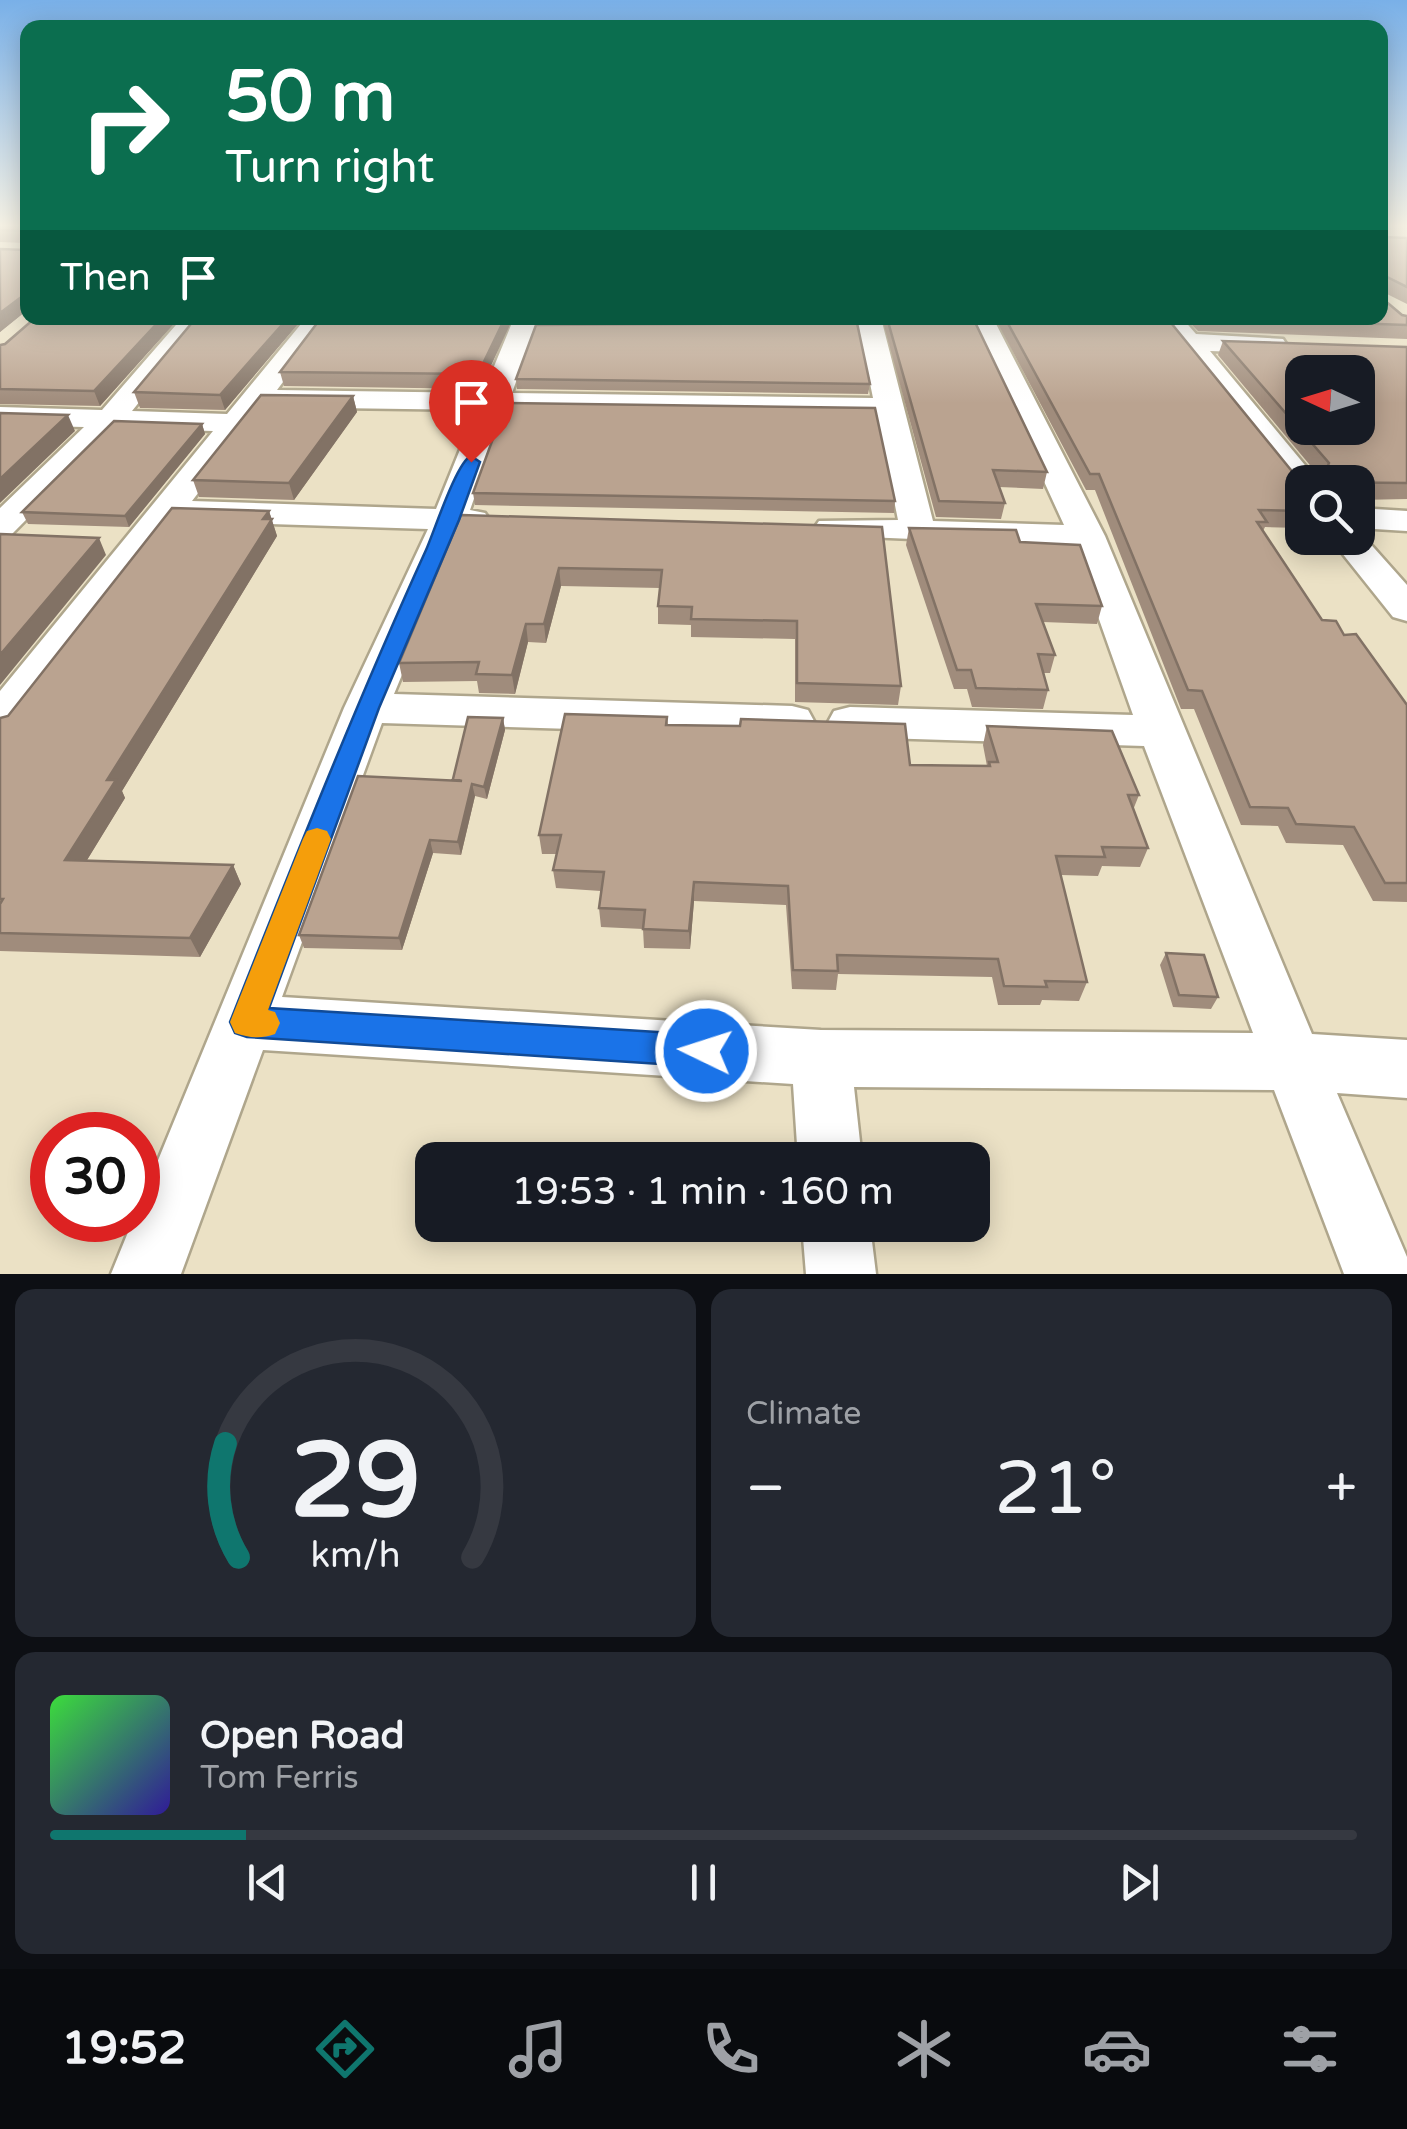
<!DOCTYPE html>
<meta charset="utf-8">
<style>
body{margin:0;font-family:"Varela Round",sans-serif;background:#242831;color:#f1f3f6;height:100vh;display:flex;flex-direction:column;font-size:38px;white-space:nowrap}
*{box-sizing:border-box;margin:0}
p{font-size:32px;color:#9ea1a6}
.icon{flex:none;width:55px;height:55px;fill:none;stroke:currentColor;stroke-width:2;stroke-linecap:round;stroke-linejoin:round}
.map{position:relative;height:1274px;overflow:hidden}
.sheet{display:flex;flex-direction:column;gap:15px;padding:15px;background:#0d0f14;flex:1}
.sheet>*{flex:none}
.banner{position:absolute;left:20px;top:20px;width:1368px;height:305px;border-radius:20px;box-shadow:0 5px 25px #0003;background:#0b6e4f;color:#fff;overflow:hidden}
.needle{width:65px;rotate:274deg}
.tools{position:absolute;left:1285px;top:355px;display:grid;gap:20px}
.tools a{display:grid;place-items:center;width:90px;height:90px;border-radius:20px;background:#171b24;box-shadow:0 5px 25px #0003;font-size:50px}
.speed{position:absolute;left:30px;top:1112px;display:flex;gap:20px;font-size:50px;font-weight:700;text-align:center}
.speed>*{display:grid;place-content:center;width:130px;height:130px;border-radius:50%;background:#171b24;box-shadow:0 5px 25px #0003;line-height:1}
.speed .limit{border:15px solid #d22;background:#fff;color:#111}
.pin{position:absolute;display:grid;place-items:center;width:85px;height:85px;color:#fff;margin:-102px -42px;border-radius:50% 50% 50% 0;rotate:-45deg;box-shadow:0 0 10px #0007}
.pin .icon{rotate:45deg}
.me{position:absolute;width:110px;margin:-55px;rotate:274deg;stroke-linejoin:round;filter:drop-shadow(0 0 8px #0008)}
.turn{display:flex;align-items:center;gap:35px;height:210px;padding:0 40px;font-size:45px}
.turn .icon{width:130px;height:130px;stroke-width:2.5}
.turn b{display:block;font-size:70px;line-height:85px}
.then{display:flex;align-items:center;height:95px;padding:0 40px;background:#0003;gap:20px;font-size:38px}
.big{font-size:75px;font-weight:600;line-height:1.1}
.sheet .card{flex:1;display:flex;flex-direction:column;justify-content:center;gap:15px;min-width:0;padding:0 35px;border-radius:20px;background:#242831}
.sheet .dial{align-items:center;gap:0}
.dial svg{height:260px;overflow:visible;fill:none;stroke:#363941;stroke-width:7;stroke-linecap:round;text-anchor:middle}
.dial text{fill:#f1f3f6;stroke:none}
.song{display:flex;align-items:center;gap:30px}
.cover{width:120px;height:120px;border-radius:15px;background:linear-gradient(135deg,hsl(120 70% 55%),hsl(250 70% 35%))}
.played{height:10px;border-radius:5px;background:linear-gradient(90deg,#0f766e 15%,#363941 15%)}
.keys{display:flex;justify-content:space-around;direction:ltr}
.heat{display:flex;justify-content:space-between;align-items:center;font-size:55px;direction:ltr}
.sheet .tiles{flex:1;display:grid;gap:15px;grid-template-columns:1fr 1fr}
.card:last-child{grid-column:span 2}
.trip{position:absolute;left:415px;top:1142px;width:575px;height:100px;border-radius:20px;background:#171b24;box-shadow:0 5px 25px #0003;font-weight:600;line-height:100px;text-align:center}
.dock{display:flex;height:160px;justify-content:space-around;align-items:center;background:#090b0e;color:#9ea1a6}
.dock .icon{width:70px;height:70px}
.dock .selected{color:#0f766e}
.dock b{font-size:45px;color:#f1f3f6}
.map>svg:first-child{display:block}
</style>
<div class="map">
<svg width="1407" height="1274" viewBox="0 0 1407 1274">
<rect width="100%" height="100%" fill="#ebe1c5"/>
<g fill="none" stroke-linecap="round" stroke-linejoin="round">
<defs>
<path id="street" d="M182,318H207L132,411L227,414L306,318H331L277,390L483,393L514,318H881L933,521L1064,525L969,318H993L1105,536L1312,1034L1407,1040V1098L1337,1093L1407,1257V1274H1344L1274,1090L854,1087L862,1160H798L793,1084L263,1050L181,1274H111L133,1220H138V1209L344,708L428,529L176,521L16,732L0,736V691L213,431L117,428L12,534L0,537V508L84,427L0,425V407L102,410ZM859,329L873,398L512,393L534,331ZM264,407L476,410L436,509L192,501ZM505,410L877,416L898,520L819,521L814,528L819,535L1073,546L1133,715L850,707L834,711L828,722L834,733L850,737L1144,746L1253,1033L821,1030L282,997L382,723L792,736L808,732L814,721L808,710L792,706L394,694L462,530L485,527L490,520L485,513L470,510Z
M1157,318H1182L1196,334L1283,339L1287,345L1283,351L1274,353L1210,351L1319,482H1302V492L1291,489Z
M1358,508L1407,511V531L1358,528Z
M1358,530L1407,585V621L1393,617L1330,538H1358Z
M802,1225H870L876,1274H806Z"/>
</defs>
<use href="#street" stroke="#afa68c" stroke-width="5"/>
<use href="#street" fill="#fff" fill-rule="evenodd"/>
</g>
<path fill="#a08c7c" d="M0,224H28V311H26L0,332V249L25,250L26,243L0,242Z
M1385,237L1407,238V304L1383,292V299L1402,315L1407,316V339L1198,331L1185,318H1380Z
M35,318H179L100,406L0,404V345L5,344Z
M196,318H303L225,410L140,408L134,392Z
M321,318H513L480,389L284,386L280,372Z
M882,318H973L1047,472L1043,489L999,487L1005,503L1001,519L936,517Z
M995,318H1167L1295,475L1309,478L1314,470L1218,355L1223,341L1407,347V499L1358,500V482H1302V528L1265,527L1263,531L1322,620L1344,635L1407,705V902L1373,901L1343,845L1286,843L1278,826L1241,825L1194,709H1181L1095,490H1086Z
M516,379L870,384L868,394L517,389Z
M353,396L357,412L294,500L199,497L193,480Z
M202,424L205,434L129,527L28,524L22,512Z
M473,493L895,501L894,513L475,505Z
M269,511L277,536L122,791L125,798L87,860L233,865L241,884L200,957L0,951V718L8,716Z
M461,515L882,527L901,686L898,705L795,702V639L691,637V625L658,624V606L660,588L561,586L546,643L528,642L515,694L479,693L477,681L403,682L399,663Z
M909,528L1020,542L1102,606L1097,624L1043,622L1055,655L1050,673H1044L1048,690L1043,709L972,707L967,689H954L906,545Z
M667,717L668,725L910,765L987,766L983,745L987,726L1139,795L1133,810L1148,848L1140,867L1102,866L1098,876L1061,875L1087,982L1079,1001L1042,1000L1040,1005H998L992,977L838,974L836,990L792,989L786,905L694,901L690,949L644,948L643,929L601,927L599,908L601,891L556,888L553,870L557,854H542L539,835Z
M503,718L505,730L487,799L475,796L461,855L433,853L402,950L304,948L299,935L453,781V779Z
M1166,953L1218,997L1211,1009L1173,1007L1160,965Z"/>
<path fill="#827265" d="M20,298L26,311L0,332V313Z
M162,318H179L100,406L94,391Z
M288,318H303L225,410L220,395Z
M505,318H513L480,389L478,374Z
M353,396L357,412L294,500L289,483Z
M68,415L75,431L0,503V479Z
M202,424L205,434L129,527L125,516Z
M269,511L277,536L122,791L125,798L76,878L65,860L107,780Z
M99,538L106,555L0,685V655Z
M559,568L561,586L546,643L544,624Z
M526,624L528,642L515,694L512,675Z
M503,718L505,730L487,799L484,787Z
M472,784L475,796L461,855L458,842Z
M430,840L433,853L402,950L399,938Z
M233,865L241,884L200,957L190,938Z
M694,882V901L690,949L689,931Z"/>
<path fill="#baa390" stroke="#827265" stroke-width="2.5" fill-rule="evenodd" d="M0,224H28V298H20L0,313V249L25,250L26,231L0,230Z
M1380,224L1385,237L1407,238V287L1383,275V299L1402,315L1407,316V325L1206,318H1380Z
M35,318H162L94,391L0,389V345L5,344Z
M196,318H288L220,395L134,392Z
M321,318H505L478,374L280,372Z
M887,318H973L1047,472L993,470L1005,503L939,501Z
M1005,318H1167L1295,475L1311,479L1313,470H1326L1329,463L1223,341L1407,347V483L1302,482V484L1290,485L1302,501V511L1259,510L1267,522H1257L1322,620L1336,621L1344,635L1356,634L1407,705V883H1385L1354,827L1296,824L1288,808L1250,807L1202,691L1188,690L1099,474H1090ZM1302,372H1358V428H1302Z
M857,323L870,384L516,379L536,325Z
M261,395L353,396L289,483L193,480Z
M506,403L875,408L895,501L473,493Z
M0,413L68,415L0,479Z
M114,421L202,424L125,516L22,512Z
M172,508L269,511L263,519H272L107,780H116L65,860L233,865L190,938L0,933V904L3,899H0V718L8,716Z
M461,515L882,527L901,686L797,683V621L691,619L692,607L658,606L662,570L559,568L544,624H526L512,675L476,674L479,662L399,663Z
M909,528L1016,530L1020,542L1080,545L1102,606L1036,604L1055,655L1038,654L1048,690L976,688L971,670H957Z
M0,534L99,538L0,655Z
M565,714L667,717L666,725L740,726L741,719L905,724L910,765L990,766L989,762H998L987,726L1112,731L1139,795H1128L1148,848L1102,847L1105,857L1056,856L1087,982L1045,981L1047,987L1004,986L998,959L837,955L838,971L793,970L788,886L694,882L689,931L643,929L645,910L599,908L604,872L553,870L561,835H539Z
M468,717L503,718L484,787L472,784L458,842L430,840L399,938L299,935L358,776L462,781L453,779Z
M1166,953L1204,955L1218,997L1179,995Z"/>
<linearGradient id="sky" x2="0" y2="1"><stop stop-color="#79b0e8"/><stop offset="0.56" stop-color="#f6f2e5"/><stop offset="1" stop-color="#f6f2e5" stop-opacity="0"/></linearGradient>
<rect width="1407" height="403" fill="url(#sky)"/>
<path fill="#1a73e8" stroke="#114b97" stroke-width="2.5" d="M471,456L480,462L459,520L379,708L269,1008L706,1035L718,1039L723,1051L718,1062L706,1067L247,1037L235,1033L230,1022C293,863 355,706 426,550C434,532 457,461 471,456Z"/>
<path fill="#f59e0b" d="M317,828L327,831L331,839L268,1010L275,1012L280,1023L275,1034C261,1039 250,1038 235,1033L230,1022L303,839L307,831Z"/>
</svg>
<div class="tools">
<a><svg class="needle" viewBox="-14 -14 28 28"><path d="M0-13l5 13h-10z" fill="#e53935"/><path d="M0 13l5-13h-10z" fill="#9ea1a6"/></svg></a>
<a><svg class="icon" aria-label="search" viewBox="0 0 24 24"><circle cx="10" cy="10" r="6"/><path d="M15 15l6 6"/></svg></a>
</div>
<div class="speed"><div class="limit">30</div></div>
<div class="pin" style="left:471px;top:462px;background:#d93025"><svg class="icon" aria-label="arrive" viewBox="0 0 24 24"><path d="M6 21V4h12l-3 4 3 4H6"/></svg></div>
<svg class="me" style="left:706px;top:1051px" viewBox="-20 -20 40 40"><circle r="17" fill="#1a73e8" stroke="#fff" stroke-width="3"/><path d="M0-11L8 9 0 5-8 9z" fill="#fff"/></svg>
<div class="trip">19:53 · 1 min · 160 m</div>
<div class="banner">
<div class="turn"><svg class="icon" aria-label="right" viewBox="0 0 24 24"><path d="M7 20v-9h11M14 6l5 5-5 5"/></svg><div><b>50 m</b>Turn right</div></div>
<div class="then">Then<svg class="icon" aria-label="arrive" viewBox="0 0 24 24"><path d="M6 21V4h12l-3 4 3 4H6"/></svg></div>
</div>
</div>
<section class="sheet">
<div class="tiles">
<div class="card dial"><svg viewBox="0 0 100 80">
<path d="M14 69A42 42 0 1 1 86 69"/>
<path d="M14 69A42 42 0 0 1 10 34" stroke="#0f766e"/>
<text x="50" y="56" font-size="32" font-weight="700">29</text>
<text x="50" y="72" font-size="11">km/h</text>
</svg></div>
<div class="card"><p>Climate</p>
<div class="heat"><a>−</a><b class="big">21°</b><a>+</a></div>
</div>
<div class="card">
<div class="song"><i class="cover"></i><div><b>Open Road</b><p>Tom Ferris</p></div></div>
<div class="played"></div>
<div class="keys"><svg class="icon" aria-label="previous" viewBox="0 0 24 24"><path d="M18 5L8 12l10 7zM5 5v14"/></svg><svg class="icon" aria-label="pause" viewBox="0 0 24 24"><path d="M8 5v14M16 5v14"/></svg><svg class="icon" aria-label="next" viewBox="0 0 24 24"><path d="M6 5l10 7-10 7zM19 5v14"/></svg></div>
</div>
</div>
</section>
<nav class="dock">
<b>19:52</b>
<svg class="icon selected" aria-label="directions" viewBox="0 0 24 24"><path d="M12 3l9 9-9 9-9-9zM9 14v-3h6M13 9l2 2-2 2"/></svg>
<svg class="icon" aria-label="music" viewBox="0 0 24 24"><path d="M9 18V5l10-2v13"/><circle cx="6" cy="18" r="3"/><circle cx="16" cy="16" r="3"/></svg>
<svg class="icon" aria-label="phone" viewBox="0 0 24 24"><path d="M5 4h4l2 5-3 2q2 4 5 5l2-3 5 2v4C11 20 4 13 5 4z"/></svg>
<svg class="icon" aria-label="climate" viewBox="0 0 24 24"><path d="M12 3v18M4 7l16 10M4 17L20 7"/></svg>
<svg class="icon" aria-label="car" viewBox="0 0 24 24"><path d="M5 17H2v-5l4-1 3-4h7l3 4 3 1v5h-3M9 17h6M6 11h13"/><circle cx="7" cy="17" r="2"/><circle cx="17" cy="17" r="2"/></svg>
<svg class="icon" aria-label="filters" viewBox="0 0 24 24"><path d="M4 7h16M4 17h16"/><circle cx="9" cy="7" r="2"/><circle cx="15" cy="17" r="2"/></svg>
</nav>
